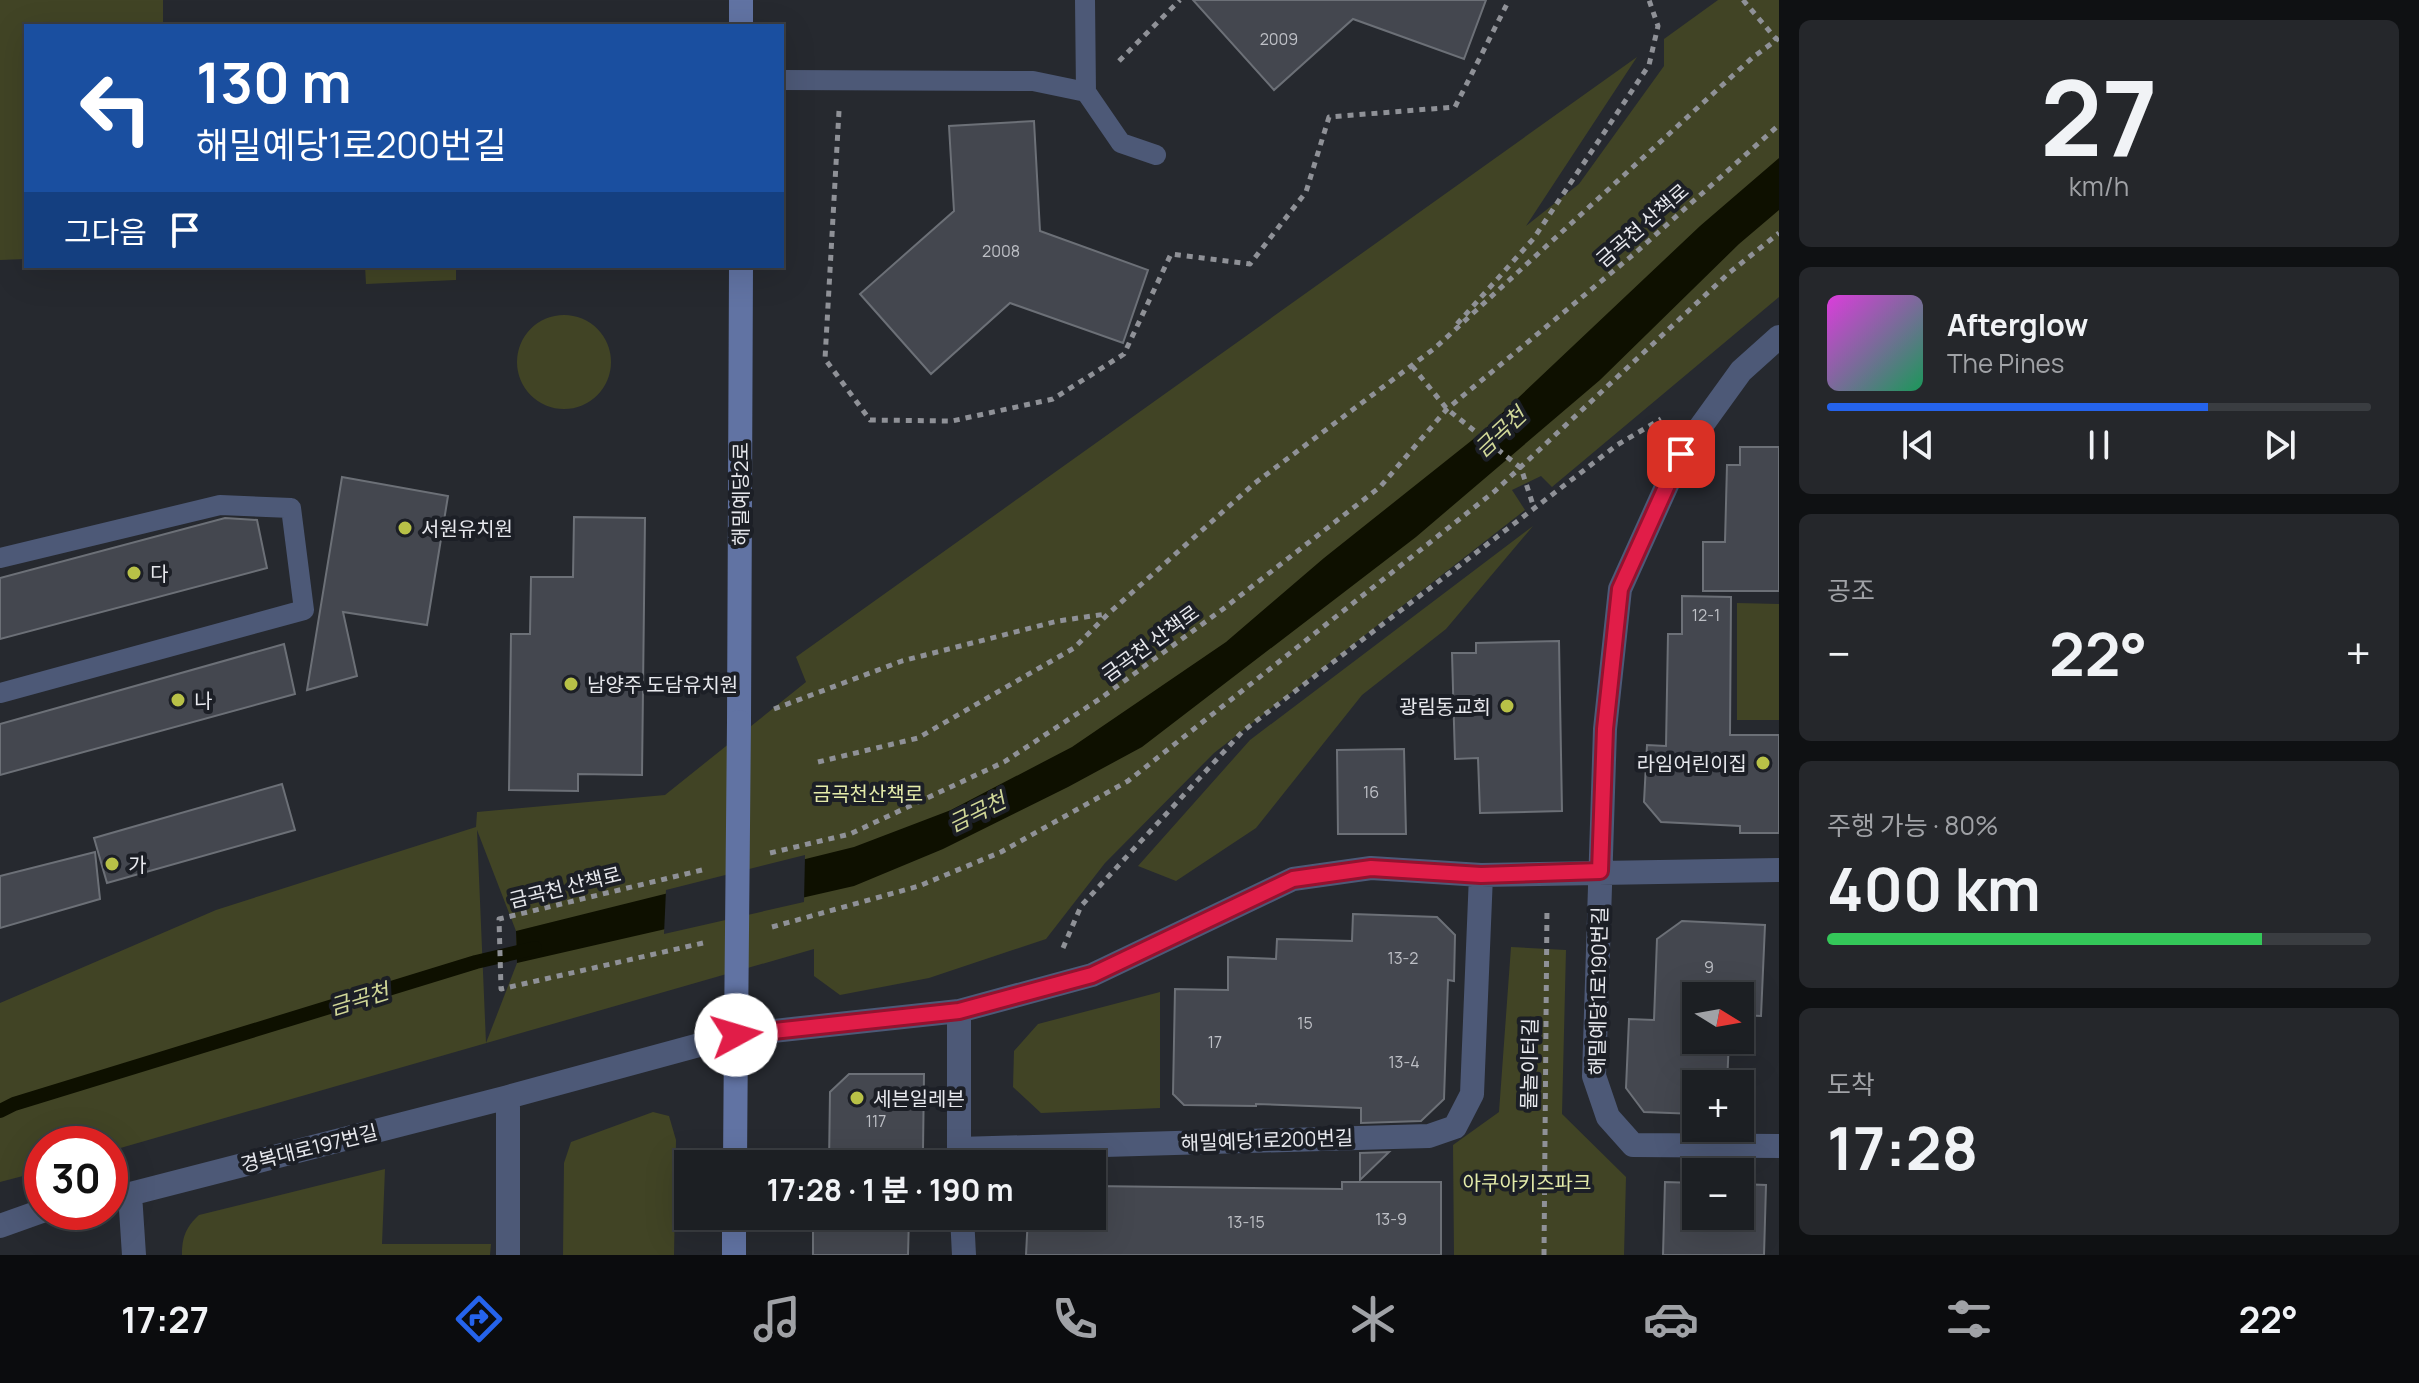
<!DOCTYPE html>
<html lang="ko">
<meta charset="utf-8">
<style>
body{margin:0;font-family:Manrope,"Noto Sans KR",sans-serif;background:#25272b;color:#f1f3f6;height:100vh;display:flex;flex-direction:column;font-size:30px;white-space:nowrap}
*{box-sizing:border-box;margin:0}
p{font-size:26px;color:#a0a2a6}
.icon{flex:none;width:44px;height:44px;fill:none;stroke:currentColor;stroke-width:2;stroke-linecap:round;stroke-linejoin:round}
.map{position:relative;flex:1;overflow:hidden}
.sheet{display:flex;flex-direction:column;gap:20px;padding:20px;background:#0f1113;width:640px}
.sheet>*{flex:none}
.top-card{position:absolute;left:24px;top:24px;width:760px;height:244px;border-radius:0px;box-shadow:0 8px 32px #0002,0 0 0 2px #3a3d41;background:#1a4fa0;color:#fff;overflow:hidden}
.needle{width:52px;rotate:101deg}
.buttons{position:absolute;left:1682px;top:982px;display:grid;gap:16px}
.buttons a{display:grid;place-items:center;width:72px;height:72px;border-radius:0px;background:#1c1f23;box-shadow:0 8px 32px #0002,0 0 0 2px #3a3d41;font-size:40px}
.speed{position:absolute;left:24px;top:1126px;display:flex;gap:16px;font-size:40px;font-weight:700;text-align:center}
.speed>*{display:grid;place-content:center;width:104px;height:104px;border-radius:50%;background:#1c1f23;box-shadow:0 8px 32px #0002,0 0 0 2px #3a3d41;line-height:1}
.speed .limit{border:12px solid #d22;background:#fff;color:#111}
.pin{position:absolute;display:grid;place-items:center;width:68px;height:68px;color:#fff;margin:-34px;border-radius:16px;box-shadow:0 4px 12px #0006}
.me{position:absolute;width:88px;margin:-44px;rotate:84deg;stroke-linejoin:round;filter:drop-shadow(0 0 6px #0008)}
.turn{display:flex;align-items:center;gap:28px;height:168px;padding:0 40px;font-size:36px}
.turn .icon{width:104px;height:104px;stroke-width:2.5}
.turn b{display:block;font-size:56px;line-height:68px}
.then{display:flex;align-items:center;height:76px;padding:0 40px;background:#0003;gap:16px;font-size:30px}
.big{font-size:60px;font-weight:700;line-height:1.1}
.sheet .widget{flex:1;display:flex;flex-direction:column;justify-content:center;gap:12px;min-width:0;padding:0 28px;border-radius:12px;background:#25272b}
.sheet .dial{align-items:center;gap:0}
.dial b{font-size:104px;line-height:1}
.song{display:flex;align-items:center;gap:24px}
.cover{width:96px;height:96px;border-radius:12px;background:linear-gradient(135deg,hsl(300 70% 55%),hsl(150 70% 35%))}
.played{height:8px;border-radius:4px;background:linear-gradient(90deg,#2563eb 70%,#3a3d41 70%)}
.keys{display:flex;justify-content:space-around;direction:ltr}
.heat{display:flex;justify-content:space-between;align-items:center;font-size:44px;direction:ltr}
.charge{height:12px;border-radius:6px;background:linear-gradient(90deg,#34c759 80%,#3a3d41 0)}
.trip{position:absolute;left:674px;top:1150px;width:432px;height:80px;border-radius:0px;background:#1c1f23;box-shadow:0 8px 32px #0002,0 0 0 2px #3a3d41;font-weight:700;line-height:80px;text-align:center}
.menu{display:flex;height:128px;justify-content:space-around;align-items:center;background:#0b0c0e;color:#a0a2a6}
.menu .icon{width:56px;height:56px}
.menu .active{color:#2563eb}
.menu b{font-size:36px;color:#f1f3f6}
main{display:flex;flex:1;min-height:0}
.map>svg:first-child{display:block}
</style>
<main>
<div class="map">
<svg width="1779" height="1255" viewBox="0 0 1779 1255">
<rect width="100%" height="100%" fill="#26292f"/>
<path fill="#414425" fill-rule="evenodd" d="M0,0H163V26H26V259L0,260Z
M1718,0H1779V297L1552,487L1541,476L1512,490L1525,510L1214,753L1105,863L1046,939L929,978L840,995L814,976V949L110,1151V1144H42V1171L0,1182V1003L216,910L476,827L477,812L665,795L806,682L796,657L1637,57L1526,226L1579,184L1664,66V39ZM477,830L516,931L517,963L486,1043Z
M365,266H456V280L366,284Z
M517 362a47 47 0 1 1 94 0a47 47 0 1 1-94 0Z
M1533,526L1446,629L1362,695L1256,828L1176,881L1138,866L1250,740Z
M1737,603L1779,604V720H1737Z
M1511,947L1566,950L1562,1114L1626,1177L1624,1255H1454L1453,1145L1499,1112Z
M1160,992V1108L1041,1113L1013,1087L1014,1051L1038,1024Z
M653,1112L669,1116L676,1140L674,1255H563L564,1163L571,1142Z
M385,1169L382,1244H491L490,1255H182C182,1237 186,1227 199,1215Z"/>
<path fill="#0e1000" d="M1779,158V210L1739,244L1600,380L1416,537L1142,747L1068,787L943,849L854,886L517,963L516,931L854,847L951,810L1072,747L1226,642L1324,558L1481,433L1700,226Z"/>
<path fill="#26292f" d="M805,855L804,902L664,934L666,890Z"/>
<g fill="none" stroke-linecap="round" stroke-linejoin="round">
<path stroke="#0e1000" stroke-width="14" d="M0,1111L14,1104L476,962L535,948"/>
</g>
<path fill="#44474f" stroke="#6c7077" stroke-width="2" d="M1193,0H1486L1464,59L1353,19L1274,90Z
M1034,121L1040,231L1148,270L1123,343L1010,303L931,374L860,294L954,211L949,126Z
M1740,447H1779V591H1703V542H1725L1727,465H1740Z
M342,477L448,496L427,625L343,612L357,676L307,690Z
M574,517L645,518L642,775L578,774V791L509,790L511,634H530L531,577H573Z
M225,518L257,520L267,568L0,639V578Z
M1682,596L1731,597L1730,735H1779V833H1740V826L1661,822L1644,802L1647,745L1666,746L1668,634H1682Z
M1559,641L1562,811L1480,813L1478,758L1455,759L1452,653H1476V643Z
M284,644L295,694L0,775V724Z
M1404,749L1406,834H1338L1337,750Z
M282,784L295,830L107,883L94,838Z
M95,852L100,899L0,928V876Z
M1353,914L1437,917L1455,935L1454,981L1448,980L1444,1099L1421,1121L1361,1123V1108L1256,1104V1106L1184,1105L1173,1094L1175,989L1228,990V957L1276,959L1277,939L1352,941Z
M1682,921L1765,925L1761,1016L1740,1015V996H1696V1040H1729L1727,1084H1696V1114L1644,1112L1626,1088L1629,1019L1654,1020L1657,939Z
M849,1074H924L923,1150H910V1164H829L830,1092Z
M1389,1152L1360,1180V1153Z
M1342,1182H1441V1255H1026L1028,1216H1092V1186L1342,1189Z
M1665,1182L1696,1183V1216H1740V1184L1766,1185L1764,1255H1663Z
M813,1216H909L908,1255H813Z"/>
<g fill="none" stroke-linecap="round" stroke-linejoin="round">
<path stroke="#8f9197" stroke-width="5" stroke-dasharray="6 6" stroke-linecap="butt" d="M1743,0L1777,40
M1119,61L1180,0
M839,111L825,359L870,420L952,421L1053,399L1124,354L1171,254L1250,264L1306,192L1329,117L1455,107L1509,0
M1457,324L1534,238L1649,65L1658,26L1649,0
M1412,366L1447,409L1521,468L1534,508
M774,709L902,661L1058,621L1106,614
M818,762L918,738L1074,648L1108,614L1255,483L1435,348L1752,58L1779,38
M770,853L850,834L1004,762L1101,698L1223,609L1380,487L1447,409L1634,254L1779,125
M702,870L499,919L501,989L703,943
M772,927L919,886L1001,852L1128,781L1495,491L1729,273L1779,233
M1063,948L1081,906L1243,731L1617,445L1661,419
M1544,1255L1547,907"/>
<path stroke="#4d5977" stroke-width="20" d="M1085,0L1086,92
M782,80L1033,81L1086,92L1121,143L1156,155
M0,558L220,505L291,508L304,610L0,693"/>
<path stroke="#4d5977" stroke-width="24" d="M1779,337L1741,371L1681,454L1620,589L1605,729L1594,1076L1608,1117L1633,1145L1779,1146
M959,1011V1149L1429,1136L1455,1127L1472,1094L1481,875
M508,1097V1255
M130,1194L134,1255
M110,1196L130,1194L508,1097L736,1035L959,1011L1092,975L1293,879L1371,868L1481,875L1779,870
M962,1216L964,1255
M0,1226L42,1211"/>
<path stroke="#6173a3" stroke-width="24" d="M741,0V26
M739,722L741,266
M735,1164L736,1035
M734,1255V1216"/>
<path stroke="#6173a3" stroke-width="24" d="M736,1035L739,722"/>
</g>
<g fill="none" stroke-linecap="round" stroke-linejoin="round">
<defs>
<path id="route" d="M736,1035L959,1011L1092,975L1293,879L1371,868L1481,875L1600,871L1605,729L1620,589L1681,454"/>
</defs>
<use href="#route" stroke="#92132f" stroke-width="20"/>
<use href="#route" stroke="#e11d48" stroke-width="14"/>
</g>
<g fill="#b8c147" stroke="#1c1f26" stroke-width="3">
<circle cx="405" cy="528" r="8"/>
<circle cx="134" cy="573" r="8"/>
<circle cx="571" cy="684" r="8"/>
<circle cx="178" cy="700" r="8"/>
<circle cx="1507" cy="706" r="8"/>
<circle cx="1763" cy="763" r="8"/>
<circle cx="112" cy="864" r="8"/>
<circle cx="857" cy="1098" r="8"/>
</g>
<g text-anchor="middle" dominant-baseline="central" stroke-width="8" stroke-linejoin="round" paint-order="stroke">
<g font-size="16" fill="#bec0c6">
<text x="1279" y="39">2009</text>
<text x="1001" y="251">2008</text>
<text x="1706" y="615">12-1</text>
<text x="1371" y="792">16</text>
<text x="1403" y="958">13-2</text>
<text x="1709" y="967">9</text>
<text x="1305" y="1023">15</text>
<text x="1215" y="1042">17</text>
<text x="1404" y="1062">13-4</text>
<text x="876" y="1121">117</text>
<text x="1391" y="1219">13-9</text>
<text x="1246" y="1222">13-15</text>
</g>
<g font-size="20" fill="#e7e8ed" stroke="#1c1f26">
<text transform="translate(1642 225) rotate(-41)">금곡천 산책로</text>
<text transform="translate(740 494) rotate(-90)">해밀예당2로</text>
<text transform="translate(1150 643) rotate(-36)">금곡천 산책로</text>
<text transform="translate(565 887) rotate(-14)">금곡천 산책로</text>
<text transform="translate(1598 991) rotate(-89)">해밀예당1로190번길</text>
<text transform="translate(1529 1064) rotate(-89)">물놀이터길</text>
<text transform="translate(1267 1140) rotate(-2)">해밀예당1로200번길</text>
<text transform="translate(309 1148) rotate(-14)">경복대로197번길</text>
</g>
<g font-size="20" fill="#e7e8ed" stroke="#1c1f26" text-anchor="start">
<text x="421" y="528">서원유치원</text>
<text x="150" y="573">다</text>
<text x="587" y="684">남양주 도담유치원</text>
<text x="194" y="700">나</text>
<text x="1491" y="706" text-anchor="end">광림동교회</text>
<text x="1747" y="763" text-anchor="end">라임어린이집</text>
<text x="128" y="864">가</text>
<text x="873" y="1098">세븐일레븐</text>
</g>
<g font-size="20" fill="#e4ebaa" stroke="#1c1f26">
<text x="868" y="793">금곡천산책로</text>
<text x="1527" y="1182">아쿠아키즈파크</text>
</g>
<g font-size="22" font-style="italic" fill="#d1d898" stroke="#1c1f26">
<text transform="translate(1500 432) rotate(-43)">금곡천</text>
<text transform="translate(977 812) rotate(-26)">금곡천</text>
<text transform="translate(359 999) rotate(-17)">금곡천</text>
</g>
</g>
</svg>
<div class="buttons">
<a><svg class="needle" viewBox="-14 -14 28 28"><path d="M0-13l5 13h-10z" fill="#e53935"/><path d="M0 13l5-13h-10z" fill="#a0a2a6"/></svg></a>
<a>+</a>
<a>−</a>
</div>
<div class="speed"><div class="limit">30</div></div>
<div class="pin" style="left:1681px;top:454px;background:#d93025"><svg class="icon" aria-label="arrive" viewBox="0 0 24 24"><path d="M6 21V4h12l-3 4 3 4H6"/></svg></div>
<svg class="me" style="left:736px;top:1035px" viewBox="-20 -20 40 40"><circle r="19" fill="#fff"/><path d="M0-13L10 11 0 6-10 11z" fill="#e11d48"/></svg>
<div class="trip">17:28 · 1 분 · 190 m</div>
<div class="top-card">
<div class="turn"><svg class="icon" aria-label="left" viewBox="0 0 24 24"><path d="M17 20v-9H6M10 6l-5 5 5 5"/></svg><div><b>130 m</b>해밀예당1로200번길</div></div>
<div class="then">그다음<svg class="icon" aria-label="arrive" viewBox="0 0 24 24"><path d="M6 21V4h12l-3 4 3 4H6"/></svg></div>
</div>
</div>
<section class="sheet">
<div class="widget dial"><b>27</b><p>km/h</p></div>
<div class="widget">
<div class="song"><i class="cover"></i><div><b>Afterglow</b><p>The Pines</p></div></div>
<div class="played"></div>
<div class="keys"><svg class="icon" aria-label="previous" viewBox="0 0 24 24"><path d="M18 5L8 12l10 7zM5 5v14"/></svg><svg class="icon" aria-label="pause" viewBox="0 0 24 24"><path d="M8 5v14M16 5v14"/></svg><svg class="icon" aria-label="next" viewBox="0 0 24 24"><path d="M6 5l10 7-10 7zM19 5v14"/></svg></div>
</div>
<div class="widget"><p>공조</p>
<div class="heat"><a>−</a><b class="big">22°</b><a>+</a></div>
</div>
<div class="widget"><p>주행 가능 · 80%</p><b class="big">400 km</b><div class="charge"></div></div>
<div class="widget"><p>도착</p><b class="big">17:28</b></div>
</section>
</main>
<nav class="menu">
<b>17:27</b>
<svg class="icon active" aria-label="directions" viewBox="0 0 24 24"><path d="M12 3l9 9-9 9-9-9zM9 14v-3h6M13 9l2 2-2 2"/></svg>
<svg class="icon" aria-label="music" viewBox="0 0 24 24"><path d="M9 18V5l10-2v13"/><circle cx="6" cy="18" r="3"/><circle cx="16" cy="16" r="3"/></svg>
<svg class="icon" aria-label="phone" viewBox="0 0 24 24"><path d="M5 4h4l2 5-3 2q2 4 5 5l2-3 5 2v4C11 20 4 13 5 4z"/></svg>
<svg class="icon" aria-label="climate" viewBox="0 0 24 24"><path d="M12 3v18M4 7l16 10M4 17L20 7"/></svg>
<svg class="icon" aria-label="car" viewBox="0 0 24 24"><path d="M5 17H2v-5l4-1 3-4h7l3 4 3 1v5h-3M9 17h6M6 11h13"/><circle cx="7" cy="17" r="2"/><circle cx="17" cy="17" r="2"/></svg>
<svg class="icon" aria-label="filters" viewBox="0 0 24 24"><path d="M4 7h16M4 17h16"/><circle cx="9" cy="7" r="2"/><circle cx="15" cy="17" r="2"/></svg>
<b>22°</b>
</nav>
